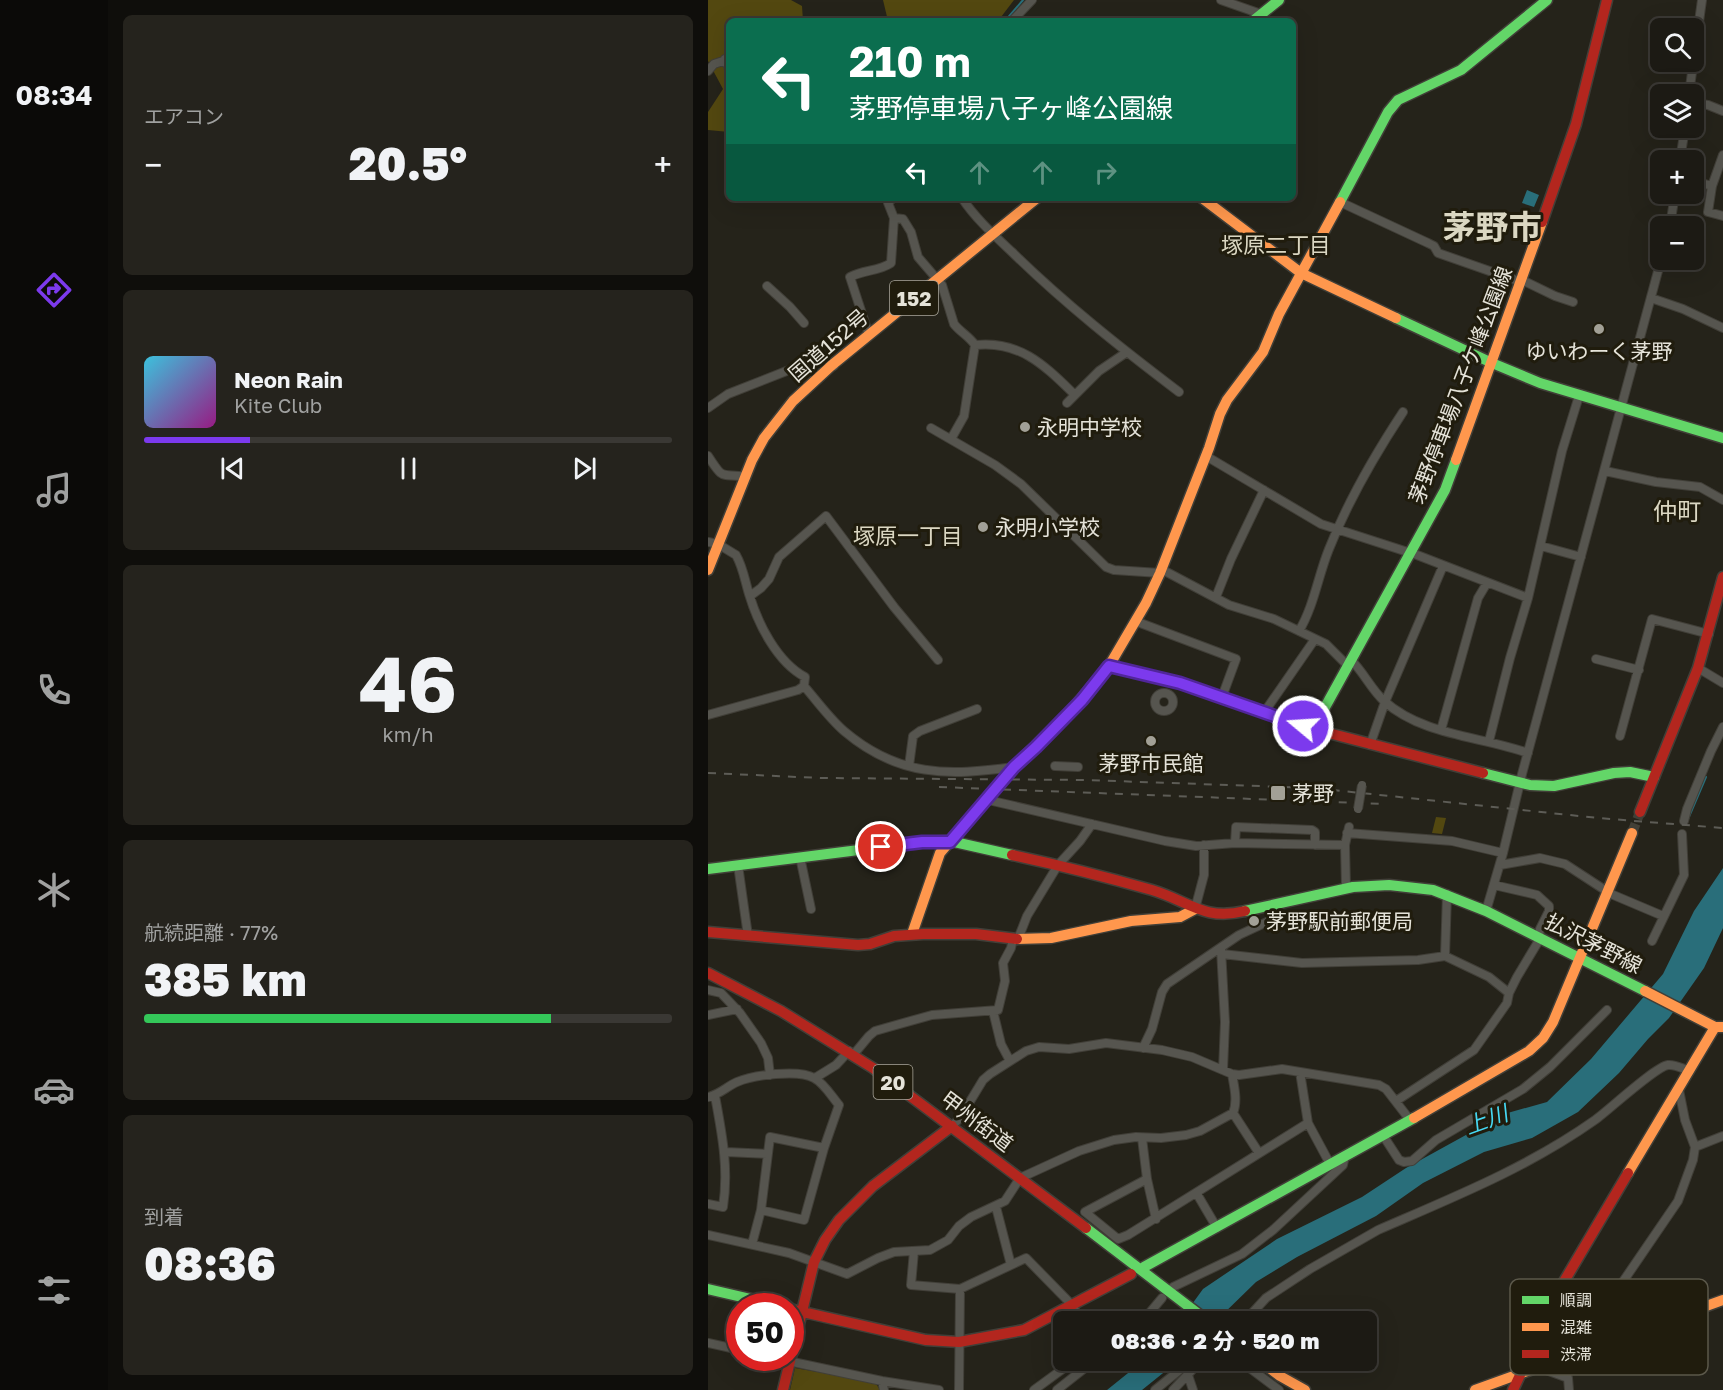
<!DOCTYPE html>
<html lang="ja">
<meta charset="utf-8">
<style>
body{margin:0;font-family:"Golos Text","Noto Sans JP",sans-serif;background:#25231d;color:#f1f3f6;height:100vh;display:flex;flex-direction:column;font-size:22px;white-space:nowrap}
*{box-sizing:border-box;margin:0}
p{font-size:20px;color:#a0a1a0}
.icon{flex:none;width:33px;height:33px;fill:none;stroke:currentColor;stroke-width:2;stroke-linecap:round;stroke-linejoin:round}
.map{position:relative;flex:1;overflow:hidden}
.details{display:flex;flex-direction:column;gap:15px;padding:15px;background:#0f0e0b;width:600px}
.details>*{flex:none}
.guide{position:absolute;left:18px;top:18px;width:570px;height:183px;border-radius:9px;box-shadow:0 6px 24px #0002,0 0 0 2px #3a3834;background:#0b6e4f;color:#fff;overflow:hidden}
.buttons{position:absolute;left:942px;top:18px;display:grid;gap:12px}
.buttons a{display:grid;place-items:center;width:54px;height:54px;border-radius:9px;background:#1c1a14;box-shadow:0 6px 24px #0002,0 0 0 2px #3a3834;font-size:30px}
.speed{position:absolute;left:18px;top:1293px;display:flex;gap:12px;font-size:30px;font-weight:700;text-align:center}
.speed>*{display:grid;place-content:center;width:78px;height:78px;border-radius:50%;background:#1c1a14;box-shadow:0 6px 24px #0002,0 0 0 2px #3a3834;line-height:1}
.speed .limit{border:9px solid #d22;background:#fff;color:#111}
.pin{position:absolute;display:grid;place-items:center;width:51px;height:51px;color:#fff;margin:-26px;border:3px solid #fff;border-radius:50%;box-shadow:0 2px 6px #0007}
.me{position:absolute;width:66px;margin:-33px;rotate:288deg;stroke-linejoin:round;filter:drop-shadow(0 0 4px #0008)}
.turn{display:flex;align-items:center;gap:21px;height:126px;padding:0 24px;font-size:27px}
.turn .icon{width:78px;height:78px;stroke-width:2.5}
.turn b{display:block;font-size:42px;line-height:51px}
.lanes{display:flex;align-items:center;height:57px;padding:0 24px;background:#0003;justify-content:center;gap:30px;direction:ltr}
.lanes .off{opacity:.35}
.big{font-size:45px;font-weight:800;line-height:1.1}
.details .tile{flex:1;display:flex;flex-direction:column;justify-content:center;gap:9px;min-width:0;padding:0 21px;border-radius:9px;background:#25231d}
.details .dial{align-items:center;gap:0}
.dial b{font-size:78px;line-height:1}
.song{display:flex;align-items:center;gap:18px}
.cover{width:72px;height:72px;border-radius:9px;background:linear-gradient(135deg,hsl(190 70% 55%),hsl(310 70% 35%))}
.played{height:6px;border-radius:3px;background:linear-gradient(90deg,#7c3aed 20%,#3a3834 20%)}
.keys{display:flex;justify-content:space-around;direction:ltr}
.heat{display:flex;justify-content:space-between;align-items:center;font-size:33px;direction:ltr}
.charge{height:9px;border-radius:4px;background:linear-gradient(90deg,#34c759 77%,#3a3834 0)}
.trip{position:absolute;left:345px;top:1311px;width:324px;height:60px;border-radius:9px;background:#1c1a14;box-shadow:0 6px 24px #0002,0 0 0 2px #3a3834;font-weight:800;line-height:60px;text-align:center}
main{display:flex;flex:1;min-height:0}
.tab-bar{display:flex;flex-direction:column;width:108px;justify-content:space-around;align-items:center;background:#0b0a08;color:#a0a1a0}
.tab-bar .icon{width:42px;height:42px}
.tab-bar .current{color:#7c3aed}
.tab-bar b{font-size:27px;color:#f1f3f6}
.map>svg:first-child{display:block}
</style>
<main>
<nav class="tab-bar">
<b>08:34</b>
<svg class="icon current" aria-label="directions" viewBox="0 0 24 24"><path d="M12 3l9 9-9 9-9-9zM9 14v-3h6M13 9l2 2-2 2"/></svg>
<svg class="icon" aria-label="music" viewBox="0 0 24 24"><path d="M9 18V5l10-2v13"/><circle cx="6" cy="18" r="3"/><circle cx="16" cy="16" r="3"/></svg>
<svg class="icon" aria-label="phone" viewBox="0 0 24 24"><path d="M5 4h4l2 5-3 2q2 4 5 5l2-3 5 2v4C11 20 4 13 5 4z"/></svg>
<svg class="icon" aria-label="climate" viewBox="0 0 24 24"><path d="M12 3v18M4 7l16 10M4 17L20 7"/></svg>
<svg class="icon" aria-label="car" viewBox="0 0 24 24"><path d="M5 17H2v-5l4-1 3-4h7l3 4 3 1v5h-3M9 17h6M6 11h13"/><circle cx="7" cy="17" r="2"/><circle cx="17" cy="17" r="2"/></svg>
<svg class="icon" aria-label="filters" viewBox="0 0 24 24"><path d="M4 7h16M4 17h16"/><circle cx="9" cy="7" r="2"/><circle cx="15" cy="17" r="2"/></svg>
</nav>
<section class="details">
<div class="tile"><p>エアコン</p>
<div class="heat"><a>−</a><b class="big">20.5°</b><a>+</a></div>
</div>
<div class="tile">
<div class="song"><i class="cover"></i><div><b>Neon Rain</b><p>Kite Club</p></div></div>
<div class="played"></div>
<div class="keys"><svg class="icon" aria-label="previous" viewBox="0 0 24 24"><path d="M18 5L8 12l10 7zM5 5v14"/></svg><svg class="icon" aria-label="pause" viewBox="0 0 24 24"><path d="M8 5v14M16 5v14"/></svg><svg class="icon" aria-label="next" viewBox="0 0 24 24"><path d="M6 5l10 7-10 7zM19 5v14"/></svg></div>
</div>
<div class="tile dial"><b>46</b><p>km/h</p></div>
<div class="tile"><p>航続距離 · 77%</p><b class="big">385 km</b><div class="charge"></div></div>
<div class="tile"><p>到着</p><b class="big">08:36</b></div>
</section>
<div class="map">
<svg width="1015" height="1390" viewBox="0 0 1015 1390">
<rect width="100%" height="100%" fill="#25231a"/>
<path fill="#534810" d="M0,0H83L94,6L95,21H21V132L0,130V112L15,89L0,61Z
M175,0H306L290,21H180Z
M728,817L738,818L734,834L724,833Z
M87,1368L167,1382L172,1390H82Z"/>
<path fill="#296e7a" d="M819,190L831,195L826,207L814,203Z
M1015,868V928L996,968L961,1018L940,1039L911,1073L870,1112L824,1138L776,1152L715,1183L668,1216L589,1257L548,1282L508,1321L471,1322L495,1289L569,1239L654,1197L698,1168L796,1114L839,1102L883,1059L955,974L986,911Z
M435,1361H470L434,1390H399Z"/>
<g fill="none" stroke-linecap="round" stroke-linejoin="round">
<path stroke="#296e7a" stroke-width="2" d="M297,21L315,0
M980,819L998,777"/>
<path stroke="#424037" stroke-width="10" stroke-dasharray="10 5" stroke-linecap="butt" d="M924,833L932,812"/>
<defs>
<path id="street" d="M513,0L553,14
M304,21L324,0
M17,59L21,69
M0,71L6,64L21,59
M981,94L994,0
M986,103L1000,105L1015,111
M1015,155L1004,186L1000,212L1015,216
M972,160L977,128
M986,181L1004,186
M254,198C267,218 287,236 304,252C356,303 413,348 471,392
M632,202L720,243L726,246L730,253L813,282
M186,218L195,219L203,232L210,257L234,285L246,324C252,332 261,336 267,345L256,416L243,439
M962,226L967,194
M814,280L847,296L865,302
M59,286L82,307L96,323
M943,298L975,309L1015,328
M161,335L142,277C155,270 172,271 183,263L186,218L180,203L185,198
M267,345C312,340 337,366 366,394
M359,403L391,371L419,352
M0,408L20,394L109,359L116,358L126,366
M223,428L287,465L313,484L398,567L406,570L452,573
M0,456C16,481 12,473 38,477
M498,456L613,524L709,555L820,598
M897,471L948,482L992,487L1015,500
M0,542L10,544L28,555C35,567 37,581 41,594C50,624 69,662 97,677L96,686L90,690L0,715
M833,546L873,557
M453,569L521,605L566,619L618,644L640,666
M42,596L53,588L61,579L71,557L118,516L186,607L230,660
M508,597L523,559L556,490
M427,621L528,659L514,697
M591,631C606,606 610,576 621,549C640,501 666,456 695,412
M888,659L931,670
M644,661C656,673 663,689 676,701C715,736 773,736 820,753
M990,668L1015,683
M96,686C109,701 121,718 136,731C190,777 240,776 306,767
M447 702a9 9 0 1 1 18 0a9 9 0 1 1-18 0Z
M555,714L607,639
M733,730L770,598L779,583
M912,736L944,619L1001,634
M781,741L802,658L820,598L854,451L871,396
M662,745L677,702L735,566
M201,766L205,736L212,731L269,709
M347,766L370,767
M280,800L457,841L488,846L527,843L637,845
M976,821L979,809L1003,751L1015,727
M639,833L744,841L795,853
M527,843L528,827L604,830L607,832V845
M92,857L103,909
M30,865L40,936
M792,865L832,858L857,864L903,894L955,916
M638,888L637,845L641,827
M487,909L496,875V845
M778,911L795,853L814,774L953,260
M310,939L319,916L350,865L372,841L384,824
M944,941L976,875L974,834
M513,949L517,1022L515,1070
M514,954L594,963L710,960L737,956L781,977L801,993
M737,956L739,894
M0,990L13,993L32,1013L53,1043L60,1058L62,1075
M285,1011L293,1044L302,1061
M0,1015L29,1009
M435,1048L444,1029L454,992L459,984L531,935L563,920L568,914L566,905
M146,1054L161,1036L167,1031L181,1027L224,1015L290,1010L297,981L295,963L303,948L305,939
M592,1072L600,1123L622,1164
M107,1078L128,1065L141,1051
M0,1097C11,1095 18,1087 29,1082C45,1075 91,1069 106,1078C116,1083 124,1097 131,1105L116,1148L96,1220L53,1210
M688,1101L766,1050L799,1003L801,993L809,977L830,942L832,929L841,911V906L829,895L786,885
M525,1113L551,1153
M244,1126L252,1118L275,1080L282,1074L318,1051L331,1047L361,1049L398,1043L454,1050L484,1057L524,1074L531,1075L574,1069L671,1085L678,1089L702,1120
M434,1138L439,1179L448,1219
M678,1140L691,1160L696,1162L704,1161L728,1140L815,1089L842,1067L899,1010
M987,1147L1015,1136
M18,1152L59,1154
M439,1179L377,1212L410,1239L420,1235L600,1123
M489,1194L509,1228
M0,1204L15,1207C21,1169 14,1134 7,1096
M288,1207L303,1265
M0,1235L81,1253L139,1274L170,1258L186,1252L222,1250L240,1240L251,1226L263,1217L297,1201L312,1178L371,1151L406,1140L428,1137L453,1138L478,1135L492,1131L525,1113C530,1101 526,1086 524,1074
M44,1244L53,1210L62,1137L116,1148
M206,1251L203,1285L252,1289L318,1258L365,1306L373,1322
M465,1287L534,1254L565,1230L635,1165L637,1156
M434,1322L454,1298
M536,1322L558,1298L602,1269L670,1230C746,1197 819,1168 887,1120C902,1109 947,1067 960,1065C967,1064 975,1069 982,1071
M0,1343L32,1350
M876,1350L877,1341L887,1312L914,1283L970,1201L985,1160L987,1147L977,1120L971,1090
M66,1358L174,1381L231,1390
M531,1360L571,1390
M830,1367L860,1378L861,1390
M480,1375L485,1390
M174,1381L176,1390
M251,1390L252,1289
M326,1390L367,1360
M349,1390L387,1360
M447,1390L484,1360
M465,1390L487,1367L497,1360"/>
<path id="fast" d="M545,21L571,0
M632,202L680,112L690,100L753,70L839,0
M688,318L784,363L832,383L1015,438
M605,729L737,490L748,460
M775,773L822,785L846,786L906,773L922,772L946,777
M0,869L214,842L242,841L304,855
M537,911L645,887L681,885L725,890L778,911L937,991
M378,1228L501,1322
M436,1267L706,1118
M0,1289L73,1306"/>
<path id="slow" d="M494,198L593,273L688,318
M748,460L834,222
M0,570L44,460L56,438L85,401L124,365L329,198
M401,666L438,603L452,573L501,448L512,414L519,400L555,352L571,314L632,202
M204,934L232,853L306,767L363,711
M309,939L343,938L423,921L472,917L487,909
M937,991L1007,1027H1015
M706,1118L821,1051L835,1038L845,1022L924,833
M920,1173L1007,1027
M551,1360L572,1376L597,1390
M767,1390L1015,1300"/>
<path id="jam" d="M834,222L868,124L899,0
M363,711L401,666L472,683L605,729L775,773
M932,812L990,668L1015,577
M304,855C351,865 398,877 444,890C481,901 495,921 537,911
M0,932L150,945L162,944L186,936L215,934H268L309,939
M0,973L73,1011L165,1068L378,1228
M82,1309L218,1340L251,1342L316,1330L423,1274
M812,1375L851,1290L920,1173
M75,1390L106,1262L117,1240L131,1220L165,1186L244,1126
M805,1390L812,1375"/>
</defs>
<use href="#street" stroke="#413f38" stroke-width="10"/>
<use href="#fast" stroke="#413f38" stroke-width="13"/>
<use href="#slow" stroke="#413f38" stroke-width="13"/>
<use href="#jam" stroke="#413f38" stroke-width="13"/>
<use href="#street" stroke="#56554f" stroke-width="8"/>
<use href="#fast" stroke="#63d668" stroke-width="10"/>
<use href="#slow" stroke="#ff974d" stroke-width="10"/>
<use href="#jam" stroke="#b3261e" stroke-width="10"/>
<path stroke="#5d5c56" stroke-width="2" stroke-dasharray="8 8" stroke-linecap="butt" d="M0,773L113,778L377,780L606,788L890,818L1015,828
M231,787L677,804"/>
<defs>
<path id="street-bridge" d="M650,809L654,785"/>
</defs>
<use href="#street-bridge" stroke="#413f38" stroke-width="10" stroke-linecap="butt"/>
<use href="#street-bridge" stroke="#56554f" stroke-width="8"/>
</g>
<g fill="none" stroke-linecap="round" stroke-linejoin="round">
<defs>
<path id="route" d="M173,847L214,842H242L306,767L328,747L374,700L401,666L472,683L595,726"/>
</defs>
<use href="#route" stroke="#51269a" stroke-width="15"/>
<use href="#route" stroke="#7c3aed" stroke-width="10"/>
</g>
<g fill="#a2a096" stroke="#201c0d" stroke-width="2">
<circle cx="891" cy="329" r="6"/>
<circle cx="317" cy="427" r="6"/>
<circle cx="275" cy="527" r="6"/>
<circle cx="443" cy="741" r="6"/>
<rect x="562" y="785" width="16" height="16" rx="3"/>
<circle cx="546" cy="921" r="6"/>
</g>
<g text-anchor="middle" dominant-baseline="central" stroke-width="6" stroke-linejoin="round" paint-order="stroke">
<g fill="#201c0d" stroke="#aaa79c" stroke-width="1.5">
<rect x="182" y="281" width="48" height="34" rx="4.5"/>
<rect x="165.5" y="1065" width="39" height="34" rx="4.5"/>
</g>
<g font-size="20" font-weight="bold" fill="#e5e3d9">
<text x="206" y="298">152</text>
<text x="185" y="1082">20</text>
</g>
<g font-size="21" fill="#e5e3d9" stroke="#201c0d">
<text transform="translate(120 345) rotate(-41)">国道152号</text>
<text transform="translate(752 385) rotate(-69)">茅野停車場八子ケ峰公園線</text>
<text transform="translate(886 943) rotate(27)">払沢茅野線</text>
<text transform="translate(269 1121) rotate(37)">甲州街道</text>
</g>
<g font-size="21" fill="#e5e3d9" stroke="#201c0d" text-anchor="start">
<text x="891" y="351" text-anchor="middle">ゆいわーく茅野</text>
<text x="329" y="427">永明中学校</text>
<text x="287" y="527">永明小学校</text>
<text x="443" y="763" text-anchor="middle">茅野市民館</text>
<text x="584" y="793">茅野</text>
<text x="558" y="921">茅野駅前郵便局</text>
</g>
<g font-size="22" fill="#dbd7c2" stroke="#201c0d">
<text x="568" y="244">塚原二丁目</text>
<text x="200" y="535">塚原一丁目</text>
</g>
<g font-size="22" font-style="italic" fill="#46d9f3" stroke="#201c0d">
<text transform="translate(778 1119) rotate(-20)">上川</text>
</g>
<g font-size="24" fill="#dbd7c2" stroke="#201c0d">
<text x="969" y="510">仲町</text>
</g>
<g font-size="33" font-weight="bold" fill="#dbd7c2" stroke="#201c0d">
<text x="784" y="226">茅野市</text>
</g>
</g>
<rect x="802" y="1279" width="198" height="96" rx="9" fill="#201c0d" stroke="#5b584a" stroke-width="1.5"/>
<rect x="814" y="1296" width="27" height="8" fill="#63d668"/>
<rect x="814" y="1323" width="27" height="8" fill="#ff974d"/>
<rect x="814" y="1350" width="27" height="8" fill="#b3261e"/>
<g font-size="16" fill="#e5e3d9">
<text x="852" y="1306">順調</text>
<text x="852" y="1333">混雑</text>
<text x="852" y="1360">渋滞</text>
</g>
</svg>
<div class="buttons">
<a><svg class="icon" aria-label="search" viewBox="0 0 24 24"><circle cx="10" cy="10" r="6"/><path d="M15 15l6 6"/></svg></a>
<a><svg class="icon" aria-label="layers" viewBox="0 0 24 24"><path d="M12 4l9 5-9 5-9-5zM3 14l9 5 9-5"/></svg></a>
<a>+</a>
<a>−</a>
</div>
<div class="speed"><div class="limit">50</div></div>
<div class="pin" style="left:173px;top:847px;background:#d93025"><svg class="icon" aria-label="arrive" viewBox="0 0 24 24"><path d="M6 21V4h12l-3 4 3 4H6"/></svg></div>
<svg class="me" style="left:595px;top:726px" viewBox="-20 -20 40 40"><circle r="17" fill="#7c3aed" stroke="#fff" stroke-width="3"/><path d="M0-11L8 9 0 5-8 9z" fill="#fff"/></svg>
<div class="trip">08:36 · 2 分 · 520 m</div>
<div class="guide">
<div class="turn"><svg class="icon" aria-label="left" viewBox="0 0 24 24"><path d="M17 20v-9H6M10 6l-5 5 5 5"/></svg><div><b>210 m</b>茅野停車場八子ヶ峰公園線</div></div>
<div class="lanes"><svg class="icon" aria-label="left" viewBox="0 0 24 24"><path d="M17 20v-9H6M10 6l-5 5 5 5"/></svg><svg class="icon off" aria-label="ahead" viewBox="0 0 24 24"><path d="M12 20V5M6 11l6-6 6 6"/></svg><svg class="icon off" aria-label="ahead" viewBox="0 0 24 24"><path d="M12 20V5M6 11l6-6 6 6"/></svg><svg class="icon off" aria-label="right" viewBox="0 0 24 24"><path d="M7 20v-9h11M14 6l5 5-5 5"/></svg></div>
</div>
</div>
</main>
